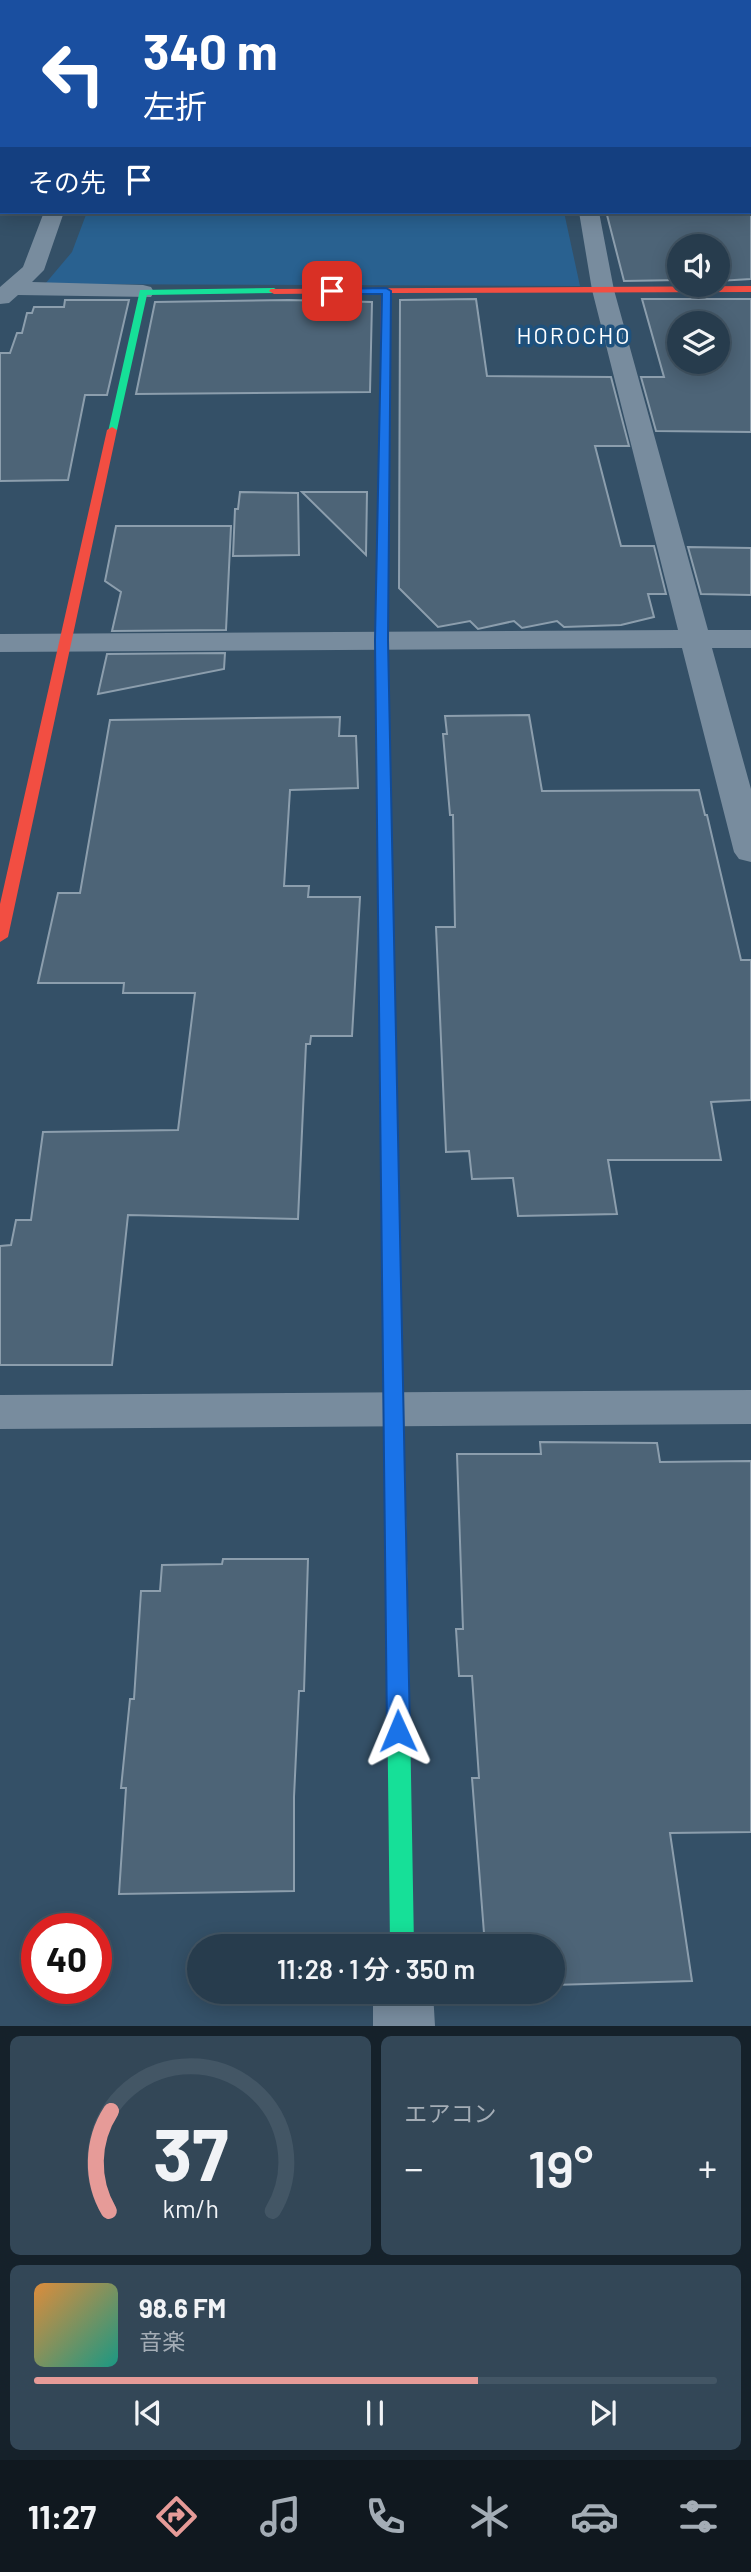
<!DOCTYPE html>
<html lang="ja">
<meta charset="utf-8">
<style>
body{margin:0;font-family:Barlow,"Noto Sans JP",sans-serif;background:#334757;color:#f1f3f6;height:100vh;display:flex;flex-direction:column;font-size:26px;white-space:nowrap}
*{box-sizing:border-box;margin:0}
p{font-size:23px;color:#a4adb6}
.icon{flex:none;width:38px;height:38px;fill:none;stroke:currentColor;stroke-width:2;stroke-linecap:round;stroke-linejoin:round}
.map{position:relative;height:2026px;overflow:hidden}
.side{display:flex;flex-direction:column;gap:10px;padding:10px;background:#15212a;flex:1}
.side>*{flex:none}
.guide{position:absolute;left:0px;top:0px;width:752px;height:214px;box-shadow:0 4px 18px #0003,0 0 0 2px #435665;background:#1a4fa0;color:#fff;overflow:hidden}
.fabs{position:absolute;left:667px;top:234px;display:grid;gap:14px}
.fabs a{display:grid;place-items:center;width:63px;height:63px;border-radius:50%;background:#273c4d;box-shadow:0 4px 18px #0003,0 0 0 2px #435665;font-size:35px}
.speed{position:absolute;left:21px;top:1913px;display:flex;gap:14px;font-size:35px;font-weight:700;text-align:center}
.speed>*{display:grid;place-content:center;width:91px;height:91px;border-radius:50%;background:#273c4d;box-shadow:0 4px 18px #0003,0 0 0 2px #435665;line-height:1}
.speed .limit{border:10px solid #d22;background:#fff;color:#111}
.pin{position:absolute;display:grid;place-items:center;width:60px;height:60px;color:#fff;margin:-30px;border-radius:14px;box-shadow:0 4px 10px #0006}
.me{position:absolute;width:77px;margin:-38px;rotate:359deg;stroke-linejoin:round;filter:drop-shadow(0 0 5px #0008)}
.turn{display:flex;align-items:center;gap:24px;height:147px;padding:0 28px;font-size:32px}
.turn .icon{width:91px;height:91px;stroke-width:2.5}
.turn b{display:block;font-size:49px;line-height:60px}
.then{display:flex;align-items:center;height:66px;padding:0 28px;background:#0003;gap:14px;font-size:26px}
.big{font-size:52px;font-weight:600;line-height:1.1}
.side .tile{flex:1;display:flex;flex-direction:column;justify-content:center;gap:10px;min-width:0;padding:0 24px;border-radius:10px;background:#334757}
.side .dial{align-items:center;gap:0}
.dial svg{height:182px;overflow:visible;fill:none;stroke:#435665;stroke-width:7;stroke-linecap:round;text-anchor:middle}
.dial text{fill:#f1f3f6;stroke:none}
.song{display:flex;align-items:center;gap:21px}
.cover{width:84px;height:84px;border-radius:10px;background:linear-gradient(135deg,hsl(30 70% 55%),hsl(170 70% 35%))}
.played{height:7px;border-radius:4px;background:linear-gradient(90deg,#e69b98 65%,#435665 65%)}
.keys{display:flex;justify-content:space-around;direction:ltr}
.heat{display:flex;justify-content:space-between;align-items:center;font-size:38px;direction:ltr}
.side .tiles{flex:1;display:grid;gap:10px;grid-template-columns:1fr 1fr}
.tile:last-child{grid-column:span 2}
.trip{position:absolute;left:187px;top:1934px;width:378px;height:70px;border-radius:35px;background:#273c4d;box-shadow:0 4px 18px #0003,0 0 0 2px #435665;font-weight:600;line-height:70px;text-align:center}
.tab-bar{display:flex;height:112px;justify-content:space-around;align-items:center;background:#10181f;color:#a4adb6}
.tab-bar .icon{width:49px;height:49px}
.tab-bar .current{color:#e69b98}
.tab-bar b{font-size:32px;color:#f1f3f6}
.map>svg:first-child{display:block}
</style>
<div class="map">
<svg width="751" height="2026" viewBox="0 0 751 2026">
<rect width="100%" height="100%" fill="#345067"/>
<path fill="#296190" d="M87,212H564L580,286L45,284L72,252Z"/>
<path fill="#4d6477" stroke="#8c9ead" stroke-width="2" fill-rule="evenodd" d="M628,212H751V279L718,281V247H679V280L624,281L607,215H629Z
M476,299L487,376L611,377L629,446H595L621,546H654L666,594H648L654,617L621,625L564,627L557,621L522,628L514,621L478,629L470,621L438,627L399,588L400,300Z
M642,299H751V432L656,431L641,377H664ZM679,324H718V362H679Z
M65,300H129L107,395H85L68,480L0,481V353H10L17,333H22L27,313H32L34,307H64Z
M288,300L372,302L370,392L136,394L155,302Z
M240,492L298,493L299,555L233,556L235,509H238Z
M302,492H367L366,555Z
M116,526H231L226,630L112,631L121,592L105,581Z
M688,547L751,548V595L701,594Z
M225,653L224,669L98,694L107,654Z
M529,715L542,791L699,790L705,815H707L741,960H751V1100L711,1102L721,1160H608L617,1214L518,1216L513,1178L472,1179L469,1151L446,1152L436,927H455L453,815H450L443,734H447L445,716Z
M340,717L339,736H356L358,788L290,790L284,886H309L308,897H360L352,1036H311L310,1044H306L298,1219L128,1215L112,1365H0V1246L11,1245L16,1220H31L43,1132L178,1130L195,993H123L124,983H38L58,893H80L110,720Z
M540,1442L657,1443L660,1462L751,1461V1832L670,1833L692,1981L553,1985V1946H485L472,1778H479L472,1676H459L456,1629H463L457,1454H541Z
M223,1559H308L304,1691H299L294,1797V1891L119,1894L126,1788H121L130,1699H134L141,1591H160L162,1565L222,1564Z"/>
<g fill="none" stroke-linecap="round" stroke-linejoin="round">
<path stroke="#788c9e" stroke-width="2" stroke-dasharray="2 2.5" stroke-linecap="butt" d="M112,2L114,0"/>
<path stroke="#788c9e" stroke-width="2.5" stroke-dasharray="2 2.5" stroke-linecap="butt" d="M0,198L2,194"/>
<path fill="#788c9e" fill-rule="evenodd" d="M176,0H193L174,2Z
M362,0H378V2H362Z
M527,0H543L544,2H528Z
M689,0H705L706,2H690Z
M44,212H64L44,270L32,282L143,285L151,287L154,292L151,297L18,295L9,303L0,304V287L23,267Z
M579,212H599L614,290L708,630H751V648H712L751,789V862L739,859L734,852L682,648L0,652V634L678,630L592,290Z
M751,1390V1424L0,1429V1395Z
M373,1992H433L435,2026H373Z"/>
<path fill="#16e098" fill-rule="evenodd" d="M274,288L279,291L277,293L147,295L117,430L108,432L140,290Z
M382,671L388,675L399,1198L396,1202H384L381,1198L376,675Z
M397,1597L405,1599L408,1605L414,1946H390L386,1605L389,1599Z"/>
<path fill="#ffcf43" fill-rule="evenodd" d="M390,1192L396,1194L399,1198L408,1605L405,1611L397,1613L389,1611L386,1605L381,1198L384,1194Z"/>
<path fill="#f24e42" fill-rule="evenodd" d="M751,286V292L391,293L388,675L386,678H378L381,293L274,294L269,291L271,289Z
M112,427L117,430L8,937L0,942V904L107,430Z"/>
</g>
<path fill="#1a73e8" stroke="#114b97" stroke-width="2" d="M386,288L391,291L388,640L410,1731L406,1738L398,1741L390,1738L387,1731L375,640L382,294H332L328,291L332,289Z"/>
<g text-anchor="middle" dominant-baseline="central" stroke-width="7" stroke-linejoin="round" paint-order="stroke">
<g font-size="23" letter-spacing="2" fill="#fff" stroke="#1e517d">
<text x="574" y="335">HOROCHO</text>
</g>
</g>
</svg>
<div class="fabs">
<a><svg class="icon" aria-label="sound" viewBox="0 0 24 24"><path d="M4 9h4l5-4v14l-5-4H4zM17 9q2 3 0 6"/></svg></a>
<a><svg class="icon" aria-label="layers" viewBox="0 0 24 24"><path d="M12 4l9 5-9 5-9-5zM3 14l9 5 9-5"/></svg></a>
</div>
<div class="speed"><div class="limit">40</div></div>
<div class="pin" style="left:332px;top:291px;background:#d93025"><svg class="icon" aria-label="arrive" viewBox="0 0 24 24"><path d="M6 21V4h12l-3 4 3 4H6"/></svg></div>
<svg class="me" style="left:398px;top:1731px" viewBox="-20 -20 40 40"><path d="M0-17L14 15 0 8-14 15z" fill="#1a73e8" stroke="#fff" stroke-width="4"/></svg>
<div class="trip">11:28 · 1 分 · 350 m</div>
<div class="guide">
<div class="turn"><svg class="icon" aria-label="left" viewBox="0 0 24 24"><path d="M17 20v-9H6M10 6l-5 5 5 5"/></svg><div><b>340 m</b>左折</div></div>
<div class="then">その先<svg class="icon" aria-label="arrive" viewBox="0 0 24 24"><path d="M6 21V4h12l-3 4 3 4H6"/></svg></div>
</div>
</div>
<section class="side">
<div class="tiles">
<div class="tile dial"><svg viewBox="0 0 100 80">
<path d="M14 69A42 42 0 1 1 86 69"/>
<path d="M14 69A42 42 0 0 1 15 25" stroke="#e69b98"/>
<text x="50" y="56" font-size="32" font-weight="700">37</text>
<text x="50" y="72" font-size="11">km/h</text>
</svg></div>
<div class="tile"><p>エアコン</p>
<div class="heat"><a>−</a><b class="big">19°</b><a>+</a></div>
</div>
<div class="tile">
<div class="song"><i class="cover"></i><div><b>98.6 FM</b><p>音楽</p></div></div>
<div class="played"></div>
<div class="keys"><svg class="icon" aria-label="previous" viewBox="0 0 24 24"><path d="M18 5L8 12l10 7zM5 5v14"/></svg><svg class="icon" aria-label="pause" viewBox="0 0 24 24"><path d="M8 5v14M16 5v14"/></svg><svg class="icon" aria-label="next" viewBox="0 0 24 24"><path d="M6 5l10 7-10 7zM19 5v14"/></svg></div>
</div>
</div>
</section>
<nav class="tab-bar">
<b>11:27</b>
<svg class="icon current" aria-label="directions" viewBox="0 0 24 24"><path d="M12 3l9 9-9 9-9-9zM9 14v-3h6M13 9l2 2-2 2"/></svg>
<svg class="icon" aria-label="music" viewBox="0 0 24 24"><path d="M9 18V5l10-2v13"/><circle cx="6" cy="18" r="3"/><circle cx="16" cy="16" r="3"/></svg>
<svg class="icon" aria-label="phone" viewBox="0 0 24 24"><path d="M5 4h4l2 5-3 2q2 4 5 5l2-3 5 2v4C11 20 4 13 5 4z"/></svg>
<svg class="icon" aria-label="climate" viewBox="0 0 24 24"><path d="M12 3v18M4 7l16 10M4 17L20 7"/></svg>
<svg class="icon" aria-label="car" viewBox="0 0 24 24"><path d="M5 17H2v-5l4-1 3-4h7l3 4 3 1v5h-3M9 17h6M6 11h13"/><circle cx="7" cy="17" r="2"/><circle cx="17" cy="17" r="2"/></svg>
<svg class="icon" aria-label="filters" viewBox="0 0 24 24"><path d="M4 7h16M4 17h16"/><circle cx="9" cy="7" r="2"/><circle cx="15" cy="17" r="2"/></svg>
</nav>
